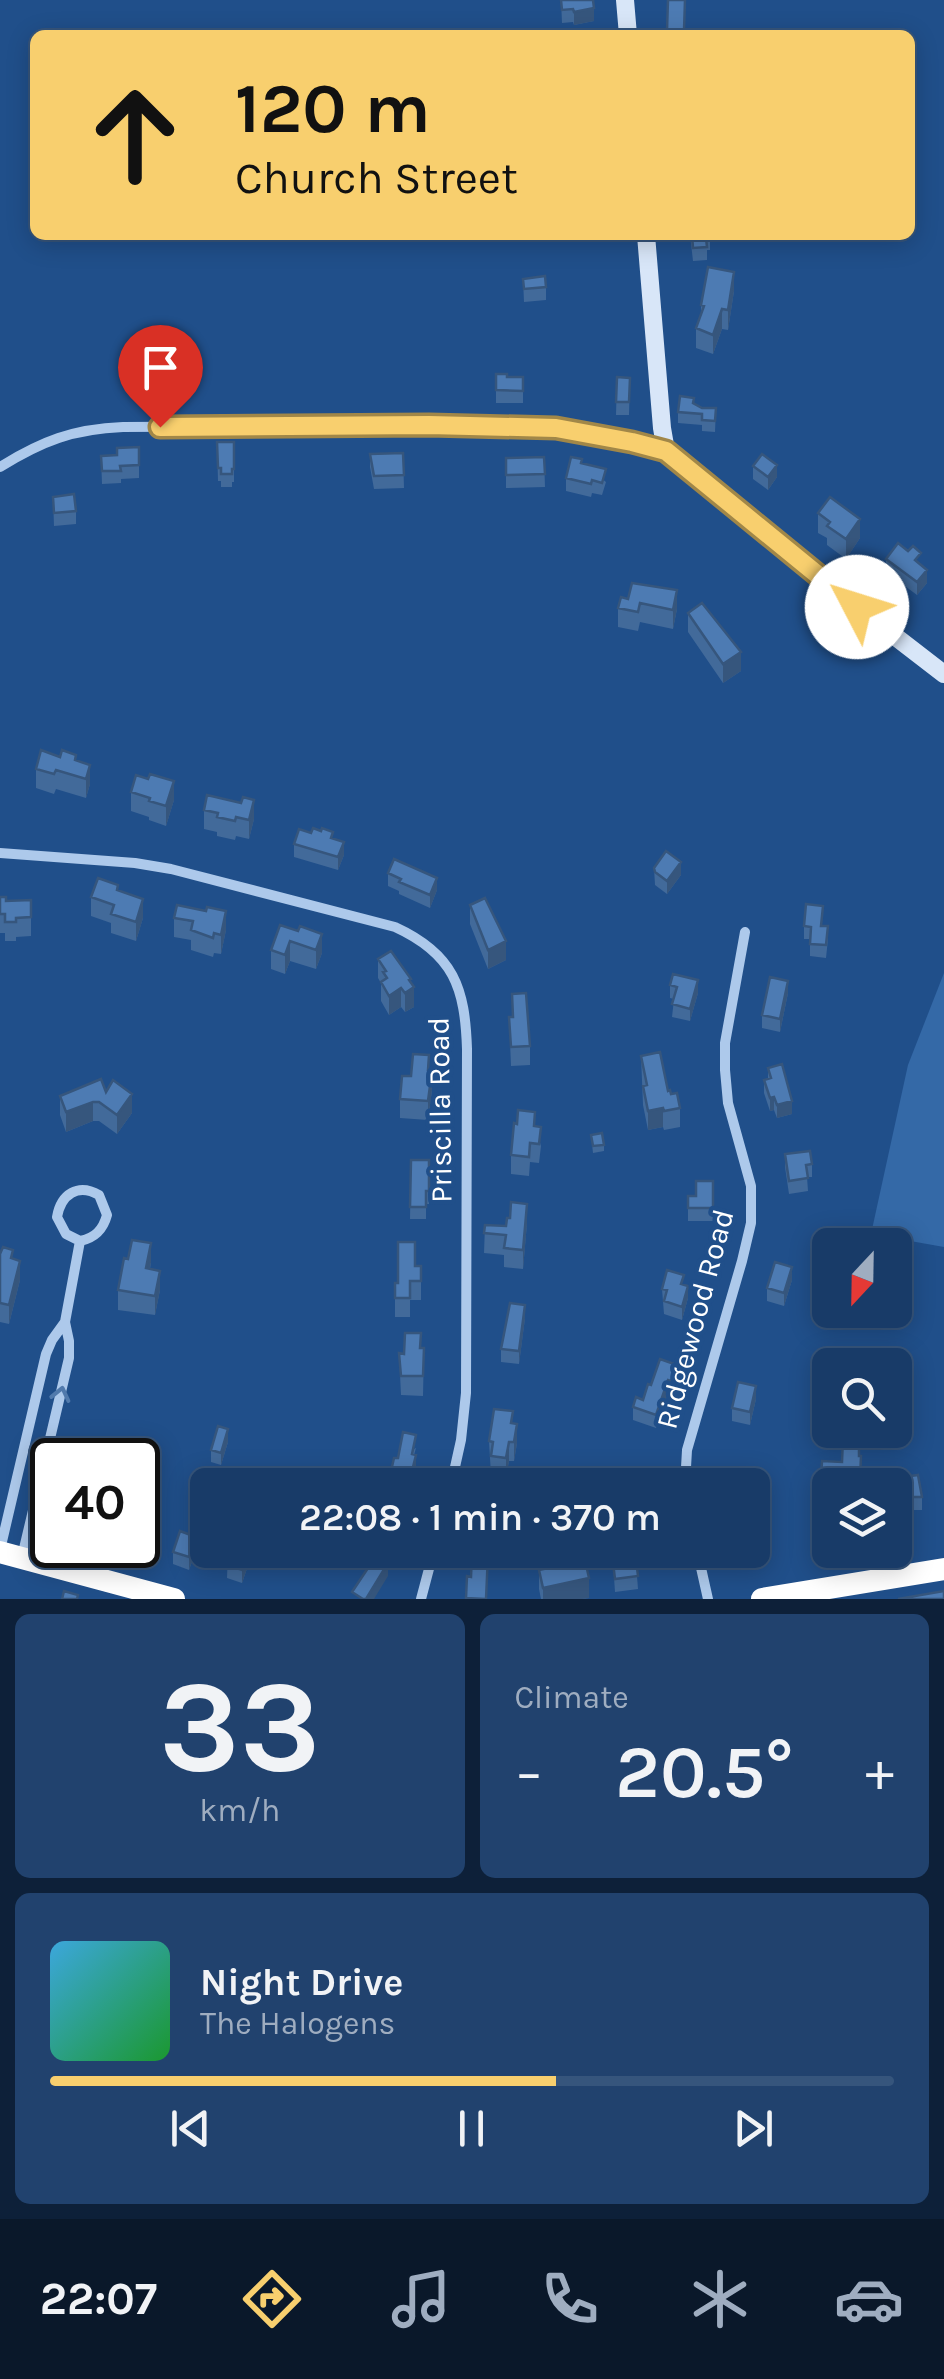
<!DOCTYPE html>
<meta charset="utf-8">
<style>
body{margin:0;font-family:Karla,sans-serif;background:#21426e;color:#f1f3f6;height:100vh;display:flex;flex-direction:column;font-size:38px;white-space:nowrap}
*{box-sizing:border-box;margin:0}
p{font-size:32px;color:#9fadc0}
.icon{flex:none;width:55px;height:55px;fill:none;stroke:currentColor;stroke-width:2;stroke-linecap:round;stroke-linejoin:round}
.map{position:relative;height:1599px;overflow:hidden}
.drawer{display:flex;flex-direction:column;gap:15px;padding:15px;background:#0d2039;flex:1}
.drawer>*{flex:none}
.guide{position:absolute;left:30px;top:30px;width:885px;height:210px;border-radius:15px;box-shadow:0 5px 25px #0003,0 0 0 2px #36557c;background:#f8cf6e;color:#111;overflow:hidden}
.needle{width:65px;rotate:202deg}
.controls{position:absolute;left:812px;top:1228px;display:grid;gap:20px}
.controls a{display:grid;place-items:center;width:100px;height:100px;border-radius:15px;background:#183b68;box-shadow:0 5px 25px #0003,0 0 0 2px #36557c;font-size:50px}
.speed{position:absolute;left:30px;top:1438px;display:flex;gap:20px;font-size:50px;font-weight:700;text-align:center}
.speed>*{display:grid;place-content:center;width:130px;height:130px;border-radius:50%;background:#183b68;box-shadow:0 5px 25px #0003,0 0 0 2px #36557c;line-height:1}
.speed .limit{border:5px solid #111;border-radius:15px;background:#fff;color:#111}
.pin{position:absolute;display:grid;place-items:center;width:85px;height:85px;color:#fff;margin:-102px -42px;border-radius:50% 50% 50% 0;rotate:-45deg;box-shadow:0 0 10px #0007}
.pin .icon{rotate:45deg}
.me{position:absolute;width:110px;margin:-55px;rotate:310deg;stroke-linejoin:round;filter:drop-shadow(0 0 8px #0008)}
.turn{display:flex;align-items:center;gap:35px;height:210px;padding:0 40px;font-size:45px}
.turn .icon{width:130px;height:130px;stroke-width:2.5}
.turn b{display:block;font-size:70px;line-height:85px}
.big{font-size:75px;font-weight:600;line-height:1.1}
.drawer .tile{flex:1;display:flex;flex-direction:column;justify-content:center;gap:15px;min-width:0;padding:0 35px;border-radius:15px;background:#21426e}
.drawer .dial{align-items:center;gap:0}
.dial b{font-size:130px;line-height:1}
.song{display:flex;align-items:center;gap:30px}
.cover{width:120px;height:120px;border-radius:15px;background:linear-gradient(135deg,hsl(200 70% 55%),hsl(130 70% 35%))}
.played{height:10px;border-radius:5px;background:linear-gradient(90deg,#f8cf6e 60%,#36557c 60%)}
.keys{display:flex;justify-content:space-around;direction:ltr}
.heat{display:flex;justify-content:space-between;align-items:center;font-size:55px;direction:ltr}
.drawer .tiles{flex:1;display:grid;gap:15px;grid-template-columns:1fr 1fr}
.tile:last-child{grid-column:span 2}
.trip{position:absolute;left:190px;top:1468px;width:580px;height:100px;border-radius:15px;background:#183b68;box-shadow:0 5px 25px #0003,0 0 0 2px #36557c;font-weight:600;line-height:100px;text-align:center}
.tab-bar{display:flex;height:160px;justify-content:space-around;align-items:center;background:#0a182a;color:#9fadc0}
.tab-bar .icon{width:70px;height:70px}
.tab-bar .active{color:#f8cf6e}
.tab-bar b{font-size:45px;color:#f1f3f6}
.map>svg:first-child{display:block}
</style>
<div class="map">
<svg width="944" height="1599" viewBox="0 0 944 1599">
<rect width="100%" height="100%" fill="#204f8a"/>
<path fill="#3469a7" d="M944,973V1247L871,1234L908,1065Z"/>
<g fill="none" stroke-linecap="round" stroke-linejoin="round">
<path stroke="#adc9eb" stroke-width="10" d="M0,467C42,441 73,429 123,427L429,425L556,428L666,451
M0,853L135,863L171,869L395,927C454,954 465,988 467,1049L466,1393L461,1440L451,1485
M685,1485L687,1450L742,1261L751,1223V1186L728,1103L725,1070V1043L745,932
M0,1550L46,1354L52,1340L65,1322
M697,1550L708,1599
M22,1557L69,1358V1341L65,1322L80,1241C95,1238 103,1230 107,1215L99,1195C78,1183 61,1194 57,1217L66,1234L80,1241
M421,1599L434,1550"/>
<path stroke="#d8e6f8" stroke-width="18" d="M625,0L628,35
M646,235L662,428L666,451L857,607L944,674"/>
<path stroke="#fff" stroke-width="22" d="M0,1552L174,1599
M762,1599L944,1569"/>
</g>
<path fill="#426a9a" d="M561,0L594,21L574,25L573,22L562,23Z
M668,0H685L684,35H667Z
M690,235H710V250H707V260L693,261Z
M523,279L546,287V300L524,302Z
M734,291L728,330L722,329L713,354L696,348V328L701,315V305Z
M496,374L507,377H523V403H496Z
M617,377L630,378L629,415H616Z
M694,404L702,408H716L715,432L702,431V425L678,423V412Z
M217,442H234V482H232V487H221V481H218Z
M139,447V478L121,479V483L102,484L101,456L117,455Z
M403,453L404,488L374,489L370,467V454Z
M544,457L545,487L506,488V458Z
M582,463L606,482L602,495L592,493L591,497L566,491V478Z
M753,466L777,477L768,490L753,479Z
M53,497L76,511V524L54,526Z
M818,513L860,538L846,559L827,545V538L818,533Z
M886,559L927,583L917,595L886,572Z
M621,597L677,609L673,629L640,622L638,631L618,627V608Z
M688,613L741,671L723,683L688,632Z
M76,761L90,784L86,798L56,789L54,794L36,788V769Z
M131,792L174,800L166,826L149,820V817L131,811Z
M204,810L254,819L249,839L236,836L235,840L217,836V832L204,829Z
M333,838L344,855L338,870L294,857V844Z
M654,868L681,875L667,894L655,885Z
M388,873L437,890L430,908L399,894V891L388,886Z
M118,890L143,918L136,941L111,933V923L91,916V897Z
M0,897L6,901L31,900V936L16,937V941H5V933H0Z
M470,905L506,960L488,969L470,924Z
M174,918L226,930L221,954L214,953L213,957L191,950V940L174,937Z
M280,925L322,953L316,969L290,961L285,974L271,969V950Z
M804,926H822L828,939L826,958L810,956V939H804Z
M378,959L411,983L414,1007L405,1012L401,1007L389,1015L381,1001V983L378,978Z
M670,985L698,993L690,1021L672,1017L674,999L670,998Z
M788,993L780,1032L762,1028V1015Z
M512,994L530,1046V1065L511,1066L509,1017H512Z
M641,1056L680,1108V1127L664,1130L663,1127L648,1130L643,1105Z
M768,1068L792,1114L777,1118L774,1110L770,1111L764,1093V1080L768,1079Z
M429,1070L432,1090L428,1120L400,1118V1099L411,1076Z
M106,1092L132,1113L117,1134L99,1121H93L66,1132L60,1115V1096Z
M535,1126L541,1146L539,1163L530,1162L529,1176L511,1174V1155Z
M591,1135L604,1145V1151L593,1153Z
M785,1154L812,1164V1177H807L808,1191L789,1194L785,1167Z
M411,1160H429V1204H426V1219H410Z
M713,1181V1221H688V1196H696Z
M527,1223L523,1269L504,1267V1255L484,1253L485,1225L506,1226Z
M0,1254L13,1259L20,1280L9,1324L0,1322Z
M151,1262L150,1269L160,1290L155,1315L118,1310V1290Z
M415,1266H421V1300H410V1317H395V1283H398Z
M792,1280L784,1306L767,1301V1288Z
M684,1285L688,1298L682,1320L664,1314L662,1289Z
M525,1318L519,1364L501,1362V1349Z
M421,1348H424L423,1396L401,1395L399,1353L404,1354Z
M677,1378L671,1394L668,1393L656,1428L633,1420V1407L643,1400L651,1385Z
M756,1399L750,1425L732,1421V1408Z
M513,1423L517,1443L514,1461H509L506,1477L491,1475L489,1441Z
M228,1442L221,1465L211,1462V1450Z
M416,1448L414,1455L416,1468L412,1485L391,1484V1471L398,1458Z
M859,1456L861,1485H830V1499L821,1498L822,1461L842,1462Z
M896,1478L922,1497V1510H898Z
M752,1488L758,1489L756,1530H752Z
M138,1510L156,1529L147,1557L129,1551V1545H138Z
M196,1550L189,1570L173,1564V1552Z
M228,1550H264L261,1556L251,1552V1557L242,1583L227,1578Z
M621,1550H635L638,1589L615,1592L613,1563L621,1562Z
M539,1570L589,1598L582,1599H541L539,1589Z"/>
<path fill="#36567d" d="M594,8V21L574,25V12Z
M734,272V291L728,330V310Z
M722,309V329L713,354V335Z
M777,465V477L768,490V477Z
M860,519V538L846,559V539Z
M927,570V583L917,595V582Z
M677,590V609L673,629V610Z
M741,652V671L723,683V664Z
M90,765V784L86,798V779Z
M174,781V800L166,826V806Z
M254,800V819L249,839V820Z
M344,842V855L338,870V857Z
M681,862V875L667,894V881Z
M437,878V890L430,908V895Z
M143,899V918L136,941V922Z
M226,911V930L221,954V935Z
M322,934V953L316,969V950Z
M290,941V961L285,974V955Z
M506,941V960L488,969V950Z
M411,979V989L414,987V1007L405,1012V993Z
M698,980V993L690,1021V1009Z
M788,981V993L780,1032V1019Z
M401,988V1007L389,1015V996Z
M432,1071V1090L428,1120V1101Z
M132,1094V1113L117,1134V1115Z
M774,1097V1110L770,1111V1098Z
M792,1101V1114L777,1118V1105Z
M93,1102V1121L66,1132V1112Z
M663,1108V1127L648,1130V1111Z
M527,1204V1223L523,1269V1250Z
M151,1243V1262L146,1288V1268Z
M20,1261V1280L9,1324V1305Z
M792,1267V1280L784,1306V1293Z
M160,1271V1290L155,1315V1296Z
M688,1286V1298L682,1320V1307Z
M525,1305V1318L519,1364V1351Z
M677,1365V1378L671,1394V1381Z
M668,1380V1393L656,1428V1415Z
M756,1386V1399L750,1425V1412Z
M517,1424V1443L514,1461V1442Z
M228,1429V1442L221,1465V1453Z
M509,1442V1461L506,1477V1458Z
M416,1455V1468L411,1485V1475Z
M156,1516V1529L147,1557V1544Z
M196,1537V1550L189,1570V1557Z
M249,1550H251V1557L242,1583V1570Z
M388,1563V1576L374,1599H366Z
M589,1578V1598L582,1599H543V1588Z"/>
<path fill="#4d7bb3" stroke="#36567d" stroke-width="2.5" d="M561,0H593L594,8L574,12L573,9L562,10Z
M668,0H685L684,31L667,30Z
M692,235H710V237L706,238L707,247L693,248Z
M708,267L734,272L728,310L722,309L713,335L696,328L704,306L701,305Z
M545,276L546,287L524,289L523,279Z
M496,374H507V377H523V391L496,390Z
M617,377L630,378L629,402H616Z
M680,396L694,398L693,403L702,408H716L715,421L702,420V414L678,412Z
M217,442H234V469H232V474H221V468H218Z
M139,447V465L120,466L121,471H102L101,456L117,455V448Z
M403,453L404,475L374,476L370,454Z
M762,454L777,465L768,477L753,466Z
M544,457L545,474L506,475V458Z
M571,457L582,459L581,463L606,469L602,483L592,480L591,484L566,478Z
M74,494L76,511L54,513L53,497Z
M830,497L860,519L846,539L827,526L830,522L818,513Z
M898,543L908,551L913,546L921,553L915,560L927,570L917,582L886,559Z
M632,583L677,590L673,610L640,603L638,612L618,608L621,597L628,599Z
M702,603L741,652L723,664L688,613Z
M41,750L60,757L62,750L76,755L75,760L90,765L86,779L56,770L54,774L36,769Z
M150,774L174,781L166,806L149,801L150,798L131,792L136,775L148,779Z
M207,795L241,803L243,797L254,800L249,820L236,817L235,821L217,817L218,813L204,810Z
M313,828L321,831L322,828L333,832L331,838L344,842L338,857L294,844L299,829L311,833Z
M666,851L681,862L667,881L655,872L654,868Z
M394,859L437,878L430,895L399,882L401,879L388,873Z
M98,878L118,885L117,890L143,899L136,922L111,914L114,905L91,897Z
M0,897H6V901L31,900V917L16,918V922H5V914H0Z
M485,898L506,941L488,950L470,905Z
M806,904L823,906L821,926H828L826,945L810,944L811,927L804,926Z
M177,905L206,911L207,907L226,911L221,935L214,933L213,938L191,930L193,921L174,918Z
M280,925L298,931L300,926L322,934L316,950L290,941L285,955L271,950Z
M391,951L411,979L409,980L414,987L405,993L401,988L389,996L381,982L387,978L383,972L386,971L378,959Z
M673,974L698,980L690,1009L672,1004L677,987L670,985Z
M770,977L788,981L780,1019L762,1015Z
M526,993L530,1046L511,1047L509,1017H513L512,994Z
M660,1052L668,1091L670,1090L671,1094L677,1093L680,1108L664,1111L663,1108L648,1111L643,1086L647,1085L641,1056Z
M413,1054L429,1055L428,1070L432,1071L428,1101L400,1099L402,1076H411Z
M782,1064L792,1101L777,1105L774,1097L770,1098L764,1080L771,1078L768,1068Z
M101,1079L106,1092L113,1080L132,1094L117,1115L99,1102H93L66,1112L60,1096Z
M518,1110L535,1112L534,1126L541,1127L539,1144L530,1143L529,1157L511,1155L514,1123L517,1124Z
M602,1133L604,1145L593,1146L591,1135Z
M810,1151L812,1164L806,1165L808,1178L789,1181L785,1154Z
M411,1160H429V1191H426V1207H410Z
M696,1181H713V1208H688V1196H696Z
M511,1202L527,1204L523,1250L504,1248L506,1235L484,1233L485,1225L506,1226L507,1218H510Z
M132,1240L151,1243L146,1268L160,1271L155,1296L118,1290L124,1258L128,1259Z
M398,1242H415V1266H421V1281H410V1298H395V1283H398Z
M3,1247L13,1250L11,1258L20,1261L9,1305L0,1303V1254Z
M775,1262L792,1267L784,1293L767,1288Z
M667,1270L684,1275L681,1284L688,1286L682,1307L664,1301L667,1290L662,1289Z
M510,1303L525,1305L519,1351L501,1349Z
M405,1333H421L420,1348H424L423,1376H401L399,1353L404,1354Z
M660,1359L677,1365L671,1381L668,1380L656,1415L633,1407L636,1397L643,1400L648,1384L651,1385Z
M738,1382L756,1386L750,1412L732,1408Z
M494,1409L513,1411L511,1423L517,1424L514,1442H509L506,1458L491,1456L493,1442L489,1441Z
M218,1426L228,1429L221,1453L211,1450Z
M403,1432L416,1435L412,1454L416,1455L411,1475L391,1471L394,1458H398Z
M843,1439L859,1440V1456H861L860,1479L846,1478V1480L821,1479L822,1461L842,1462Z
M918,1475L922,1497H898L896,1478Z
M752,1488L758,1489L756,1517H752Z
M138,1510L156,1516L147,1544L138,1541Z
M180,1531L196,1537L189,1557L173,1552Z
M232,1550H249L242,1570L227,1565Z
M621,1550H635L638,1576L615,1579L613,1563L623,1562Z
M472,1554L488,1555L486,1599L466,1598L467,1576L471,1577Z
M376,1556L388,1563L366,1599H363L352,1592Z
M585,1560L589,1578L543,1588L539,1570Z
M64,1591L78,1595L77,1599H62Z
M944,1591V1599H898Z"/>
<defs><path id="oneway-chevron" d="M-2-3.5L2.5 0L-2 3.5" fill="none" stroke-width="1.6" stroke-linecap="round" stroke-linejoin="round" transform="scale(2.5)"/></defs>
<use stroke="#517aac" href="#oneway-chevron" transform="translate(61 1394) rotate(-77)"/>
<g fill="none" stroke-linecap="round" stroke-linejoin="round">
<defs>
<path id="route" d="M160,427L429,425L556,428L632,442L666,451L857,607"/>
</defs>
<use href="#route" stroke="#a18748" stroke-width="25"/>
<use href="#route" stroke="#f8cf6e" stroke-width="18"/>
</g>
<g text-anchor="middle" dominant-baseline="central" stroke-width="9" stroke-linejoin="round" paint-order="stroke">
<g font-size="30" fill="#fff" stroke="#204f8a">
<text transform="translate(440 1110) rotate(-91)">Priscilla Road</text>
<text transform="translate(695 1319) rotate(-75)">Ridgewood Road</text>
</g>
</g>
</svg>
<div class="controls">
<a><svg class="needle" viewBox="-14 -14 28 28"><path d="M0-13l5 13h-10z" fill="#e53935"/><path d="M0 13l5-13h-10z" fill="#9fadc0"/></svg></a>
<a><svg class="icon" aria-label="search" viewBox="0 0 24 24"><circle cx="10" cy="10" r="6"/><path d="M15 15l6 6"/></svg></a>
<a><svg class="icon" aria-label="layers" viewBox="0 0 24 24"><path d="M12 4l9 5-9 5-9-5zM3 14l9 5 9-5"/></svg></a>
</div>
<div class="speed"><div class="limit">40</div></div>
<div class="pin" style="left:160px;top:427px;background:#d93025"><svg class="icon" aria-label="arrive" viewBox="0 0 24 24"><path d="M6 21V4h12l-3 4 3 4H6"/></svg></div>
<svg class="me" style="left:857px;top:607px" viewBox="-20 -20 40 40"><circle r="19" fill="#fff"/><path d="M0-13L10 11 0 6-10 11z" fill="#f8cf6e"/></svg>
<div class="trip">22:08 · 1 min · 370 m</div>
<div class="guide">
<div class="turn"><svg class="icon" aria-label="ahead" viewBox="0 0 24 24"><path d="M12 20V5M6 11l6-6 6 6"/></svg><div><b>120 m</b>Church Street</div></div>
</div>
</div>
<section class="drawer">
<div class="tiles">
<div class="tile dial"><b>33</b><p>km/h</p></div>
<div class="tile"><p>Climate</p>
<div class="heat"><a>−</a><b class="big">20.5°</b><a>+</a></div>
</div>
<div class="tile">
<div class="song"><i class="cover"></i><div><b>Night Drive</b><p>The Halogens</p></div></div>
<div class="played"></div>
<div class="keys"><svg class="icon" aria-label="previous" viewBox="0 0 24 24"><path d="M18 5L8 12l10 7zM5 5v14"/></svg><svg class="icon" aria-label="pause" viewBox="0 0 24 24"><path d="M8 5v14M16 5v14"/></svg><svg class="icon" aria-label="next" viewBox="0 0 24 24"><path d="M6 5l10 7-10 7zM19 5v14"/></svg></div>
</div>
</div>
</section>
<nav class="tab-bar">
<b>22:07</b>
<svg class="icon active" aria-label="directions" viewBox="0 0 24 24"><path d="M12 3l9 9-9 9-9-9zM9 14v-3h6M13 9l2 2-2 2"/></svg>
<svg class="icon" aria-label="music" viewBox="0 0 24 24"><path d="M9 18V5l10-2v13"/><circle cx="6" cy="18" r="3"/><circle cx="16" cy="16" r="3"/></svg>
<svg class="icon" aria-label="phone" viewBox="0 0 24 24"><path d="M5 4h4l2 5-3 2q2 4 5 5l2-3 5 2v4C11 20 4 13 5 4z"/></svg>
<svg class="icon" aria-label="climate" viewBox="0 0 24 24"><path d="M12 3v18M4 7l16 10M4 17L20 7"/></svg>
<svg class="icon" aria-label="car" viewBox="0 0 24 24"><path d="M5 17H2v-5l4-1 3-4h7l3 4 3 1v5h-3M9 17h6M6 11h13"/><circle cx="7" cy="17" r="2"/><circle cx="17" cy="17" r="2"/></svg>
</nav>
